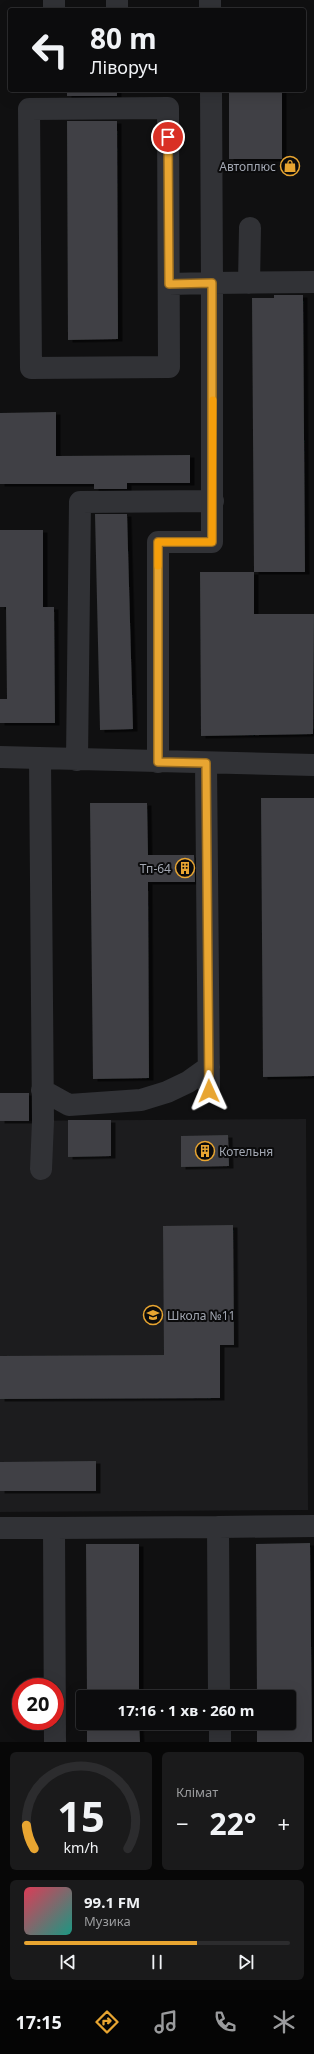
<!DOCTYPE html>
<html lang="uk">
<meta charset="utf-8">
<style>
body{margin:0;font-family:"Noto Sans",sans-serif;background:#1a1a1b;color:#f1f3f6;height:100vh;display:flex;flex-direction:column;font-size:15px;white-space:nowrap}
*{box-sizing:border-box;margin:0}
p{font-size:13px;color:#9a9b9d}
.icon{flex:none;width:22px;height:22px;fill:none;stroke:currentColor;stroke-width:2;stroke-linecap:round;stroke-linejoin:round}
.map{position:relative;height:1742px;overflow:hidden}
.side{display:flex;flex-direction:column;gap:10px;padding:10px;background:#070707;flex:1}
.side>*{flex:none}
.top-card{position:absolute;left:8px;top:8px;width:298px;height:84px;border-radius:4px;box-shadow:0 4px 16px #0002,0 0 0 1px #2c2c2e;background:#0c0c0d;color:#f1f3f6;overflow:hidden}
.speed{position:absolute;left:12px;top:1678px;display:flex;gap:8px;font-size:20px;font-weight:700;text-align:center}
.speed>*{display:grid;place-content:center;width:52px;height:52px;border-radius:50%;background:#0c0c0d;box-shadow:0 4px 16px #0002,0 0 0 1px #2c2c2e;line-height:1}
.speed .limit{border:6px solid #d22;background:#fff;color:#111}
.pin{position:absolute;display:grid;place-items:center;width:34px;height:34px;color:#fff;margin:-17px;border:2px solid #fff;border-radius:50%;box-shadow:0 1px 4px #0007}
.me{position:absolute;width:44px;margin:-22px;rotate:359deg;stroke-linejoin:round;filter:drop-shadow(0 0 3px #0008)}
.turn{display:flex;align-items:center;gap:14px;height:84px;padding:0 16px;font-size:18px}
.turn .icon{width:52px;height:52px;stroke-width:2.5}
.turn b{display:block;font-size:28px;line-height:34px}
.big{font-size:30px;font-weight:700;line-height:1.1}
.side .card{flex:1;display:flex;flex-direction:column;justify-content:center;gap:6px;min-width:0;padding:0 14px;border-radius:6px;background:#1a1a1b}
.side .dial{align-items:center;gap:0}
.dial svg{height:104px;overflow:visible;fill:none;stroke:#2c2c2e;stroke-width:7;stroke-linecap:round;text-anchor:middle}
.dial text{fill:#f1f3f6;stroke:none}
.song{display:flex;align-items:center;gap:12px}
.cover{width:48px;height:48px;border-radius:6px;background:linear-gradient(135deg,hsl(350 70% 55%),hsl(170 70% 35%))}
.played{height:4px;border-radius:2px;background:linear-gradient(90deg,#e8a531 65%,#2c2c2e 65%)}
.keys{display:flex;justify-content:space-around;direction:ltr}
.heat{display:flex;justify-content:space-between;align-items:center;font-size:22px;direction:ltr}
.side .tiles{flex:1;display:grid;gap:10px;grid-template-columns:1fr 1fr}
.card:last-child{grid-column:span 2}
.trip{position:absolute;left:76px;top:1690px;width:220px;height:40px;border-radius:4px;background:#0c0c0d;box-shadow:0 4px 16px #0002,0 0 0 1px #2c2c2e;font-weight:700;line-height:40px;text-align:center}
.tabs{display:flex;height:64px;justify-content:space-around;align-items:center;background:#050505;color:#9a9b9d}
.tabs .icon{width:28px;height:28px}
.tabs .active{color:#e8a531}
.tabs b{font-size:18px;color:#f1f3f6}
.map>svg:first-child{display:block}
</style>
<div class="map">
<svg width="314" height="1742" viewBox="0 0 314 1742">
<defs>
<filter id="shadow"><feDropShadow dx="4.5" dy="2.5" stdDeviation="0" flood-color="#0009"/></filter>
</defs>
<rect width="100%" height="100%" fill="#101011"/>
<path fill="#1c1c1e" d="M306,1119L308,1510L0,1512V1121Z"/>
<path fill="#3f4044" filter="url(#shadow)" d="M67,90H117V96H67Z
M229,90H282V159H229Z
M67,121H117L118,339L68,340Z
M274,295H303L305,572H254L252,298H274Z
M56,412V456L190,455V483H127V489H94V484H0V413Z
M95,514H127L133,729L100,730Z
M0,530H43V607H54L55,723H0V699H7L6,607H0Z
M200,572H254V614H314L313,734L201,736Z
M261,798H314V1076L263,1077Z
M90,803H147L148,855H194L195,882H148L149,1078L93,1079Z
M0,1093H29V1121H0Z
M68,1120H111V1156L68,1157Z
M228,1135L229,1166L181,1167V1136Z
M233,1225L234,1345H220V1398L0,1399V1356L164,1355L163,1226Z
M96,1461V1491H0V1462Z
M310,1543L312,1742H257V1723H289V1697H257L256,1544Z
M86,1544H139V1697H87Z
M87,1723H139L140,1742H87Z"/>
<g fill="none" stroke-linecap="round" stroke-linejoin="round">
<path stroke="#313236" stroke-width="22" d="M210,0V10
M54,10V0
M117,10V0
M168,108L169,367L31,368L29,109Z
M249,283L250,228
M169,284L212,283L211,90
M0,757L314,765
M40,759L43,1121L41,1169
M77,760L80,502L213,501
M158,762V542H212V283L314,282
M206,763L209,1091
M42,1090L69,1105L141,1100L167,1092L188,1082L209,1067
M0,1528H54
M219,1697L218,1527L314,1526
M220,1723V1742
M55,1742L54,1528L218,1527"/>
</g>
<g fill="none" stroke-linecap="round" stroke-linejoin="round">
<defs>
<path id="route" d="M168,137L169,284L212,283V542H158V762L206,763L209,1091"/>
</defs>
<use href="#route" stroke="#976b20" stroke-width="10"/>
<use href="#route" stroke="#e8a531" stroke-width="7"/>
<path stroke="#f59e0b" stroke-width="7" d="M158,566V542H212L213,400"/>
</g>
<defs>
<symbol id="shop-ring" viewBox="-11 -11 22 22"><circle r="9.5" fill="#0b0b0c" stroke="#e8a531" stroke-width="1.5"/><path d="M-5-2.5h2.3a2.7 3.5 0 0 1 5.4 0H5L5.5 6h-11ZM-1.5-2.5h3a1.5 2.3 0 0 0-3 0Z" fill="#e8a531"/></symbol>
<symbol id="building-ring" viewBox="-11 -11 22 22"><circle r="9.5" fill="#0b0b0c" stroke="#e8a531" stroke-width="1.5"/><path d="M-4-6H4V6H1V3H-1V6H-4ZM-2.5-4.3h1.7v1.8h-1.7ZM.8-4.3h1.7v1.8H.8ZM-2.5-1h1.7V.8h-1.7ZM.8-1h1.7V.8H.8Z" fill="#e8a531"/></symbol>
<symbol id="school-ring" viewBox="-11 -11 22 22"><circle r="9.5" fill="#0b0b0c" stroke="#e8a531" stroke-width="1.5"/><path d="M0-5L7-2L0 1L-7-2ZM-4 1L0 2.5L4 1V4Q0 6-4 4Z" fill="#e8a531"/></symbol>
</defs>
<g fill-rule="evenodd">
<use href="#shop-ring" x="279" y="155" width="22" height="22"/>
<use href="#building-ring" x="174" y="857" width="22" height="22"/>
<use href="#building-ring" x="194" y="1140" width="22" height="22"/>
<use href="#school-ring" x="142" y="1304" width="22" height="22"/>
</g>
<g text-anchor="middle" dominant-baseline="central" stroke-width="4" stroke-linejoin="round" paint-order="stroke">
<g font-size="12" fill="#a2a7b2" stroke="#0b0b0c" text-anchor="end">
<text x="276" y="166">Автоплюс</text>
<text x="171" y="868">Тп-64</text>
<text x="219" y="1151" text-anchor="start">Котельня</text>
<text x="167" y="1315" text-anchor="start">Школа №11</text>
</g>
</g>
</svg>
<div class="speed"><div class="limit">20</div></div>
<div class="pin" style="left:168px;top:137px;background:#d93025"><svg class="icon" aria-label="arrive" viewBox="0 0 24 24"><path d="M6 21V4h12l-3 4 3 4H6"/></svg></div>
<svg class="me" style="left:209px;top:1091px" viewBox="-20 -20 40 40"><path d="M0-17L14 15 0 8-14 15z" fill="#e8a531" stroke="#fff" stroke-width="4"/></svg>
<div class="trip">17:16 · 1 хв · 260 m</div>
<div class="top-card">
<div class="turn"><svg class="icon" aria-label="left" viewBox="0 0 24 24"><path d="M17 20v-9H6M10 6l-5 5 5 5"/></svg><div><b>80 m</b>Ліворуч</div></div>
</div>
</div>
<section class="side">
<div class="tiles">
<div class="card dial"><svg viewBox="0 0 100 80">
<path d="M14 69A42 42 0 1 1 86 69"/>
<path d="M14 69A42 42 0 0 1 8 51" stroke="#e8a531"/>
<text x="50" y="56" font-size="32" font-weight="700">15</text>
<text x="50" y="72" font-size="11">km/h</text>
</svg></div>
<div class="card"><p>Клімат</p>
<div class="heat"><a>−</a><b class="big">22°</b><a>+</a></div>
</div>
<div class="card">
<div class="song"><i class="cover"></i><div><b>99.1 FM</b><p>Музика</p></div></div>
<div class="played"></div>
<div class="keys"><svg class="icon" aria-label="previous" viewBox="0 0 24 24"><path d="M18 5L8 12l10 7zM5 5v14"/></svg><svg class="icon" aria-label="pause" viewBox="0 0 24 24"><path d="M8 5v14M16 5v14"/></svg><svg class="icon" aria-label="next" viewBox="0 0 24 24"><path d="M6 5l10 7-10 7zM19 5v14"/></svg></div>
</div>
</div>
</section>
<nav class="tabs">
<b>17:15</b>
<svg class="icon active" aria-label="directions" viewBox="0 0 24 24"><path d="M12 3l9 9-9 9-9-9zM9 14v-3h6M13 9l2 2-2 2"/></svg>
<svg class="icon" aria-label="music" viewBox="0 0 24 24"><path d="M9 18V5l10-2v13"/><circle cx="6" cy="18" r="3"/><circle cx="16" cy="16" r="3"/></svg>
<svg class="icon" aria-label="phone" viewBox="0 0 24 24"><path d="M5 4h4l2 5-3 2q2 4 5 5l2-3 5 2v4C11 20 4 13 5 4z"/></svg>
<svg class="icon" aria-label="climate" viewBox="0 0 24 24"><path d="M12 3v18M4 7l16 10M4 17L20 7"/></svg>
</nav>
